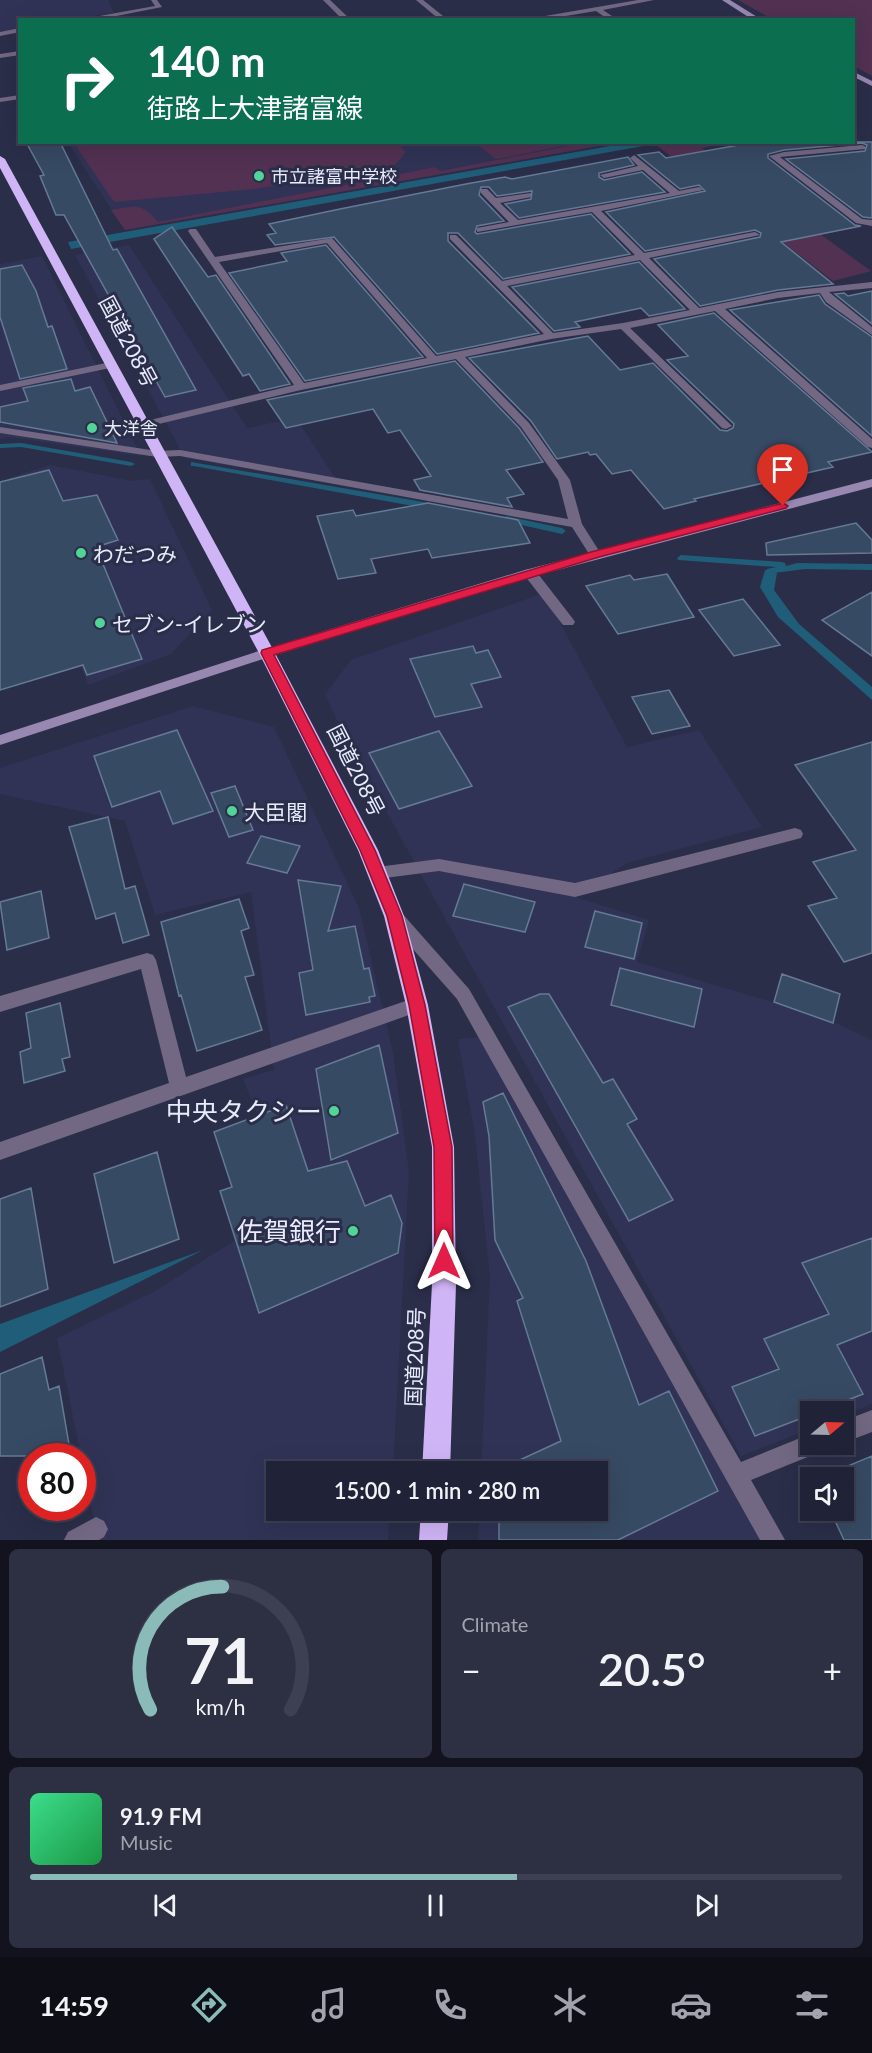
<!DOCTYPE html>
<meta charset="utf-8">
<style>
body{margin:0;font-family:Lato,"Noto Sans JP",sans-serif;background:#2d2f42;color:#f1f3f6;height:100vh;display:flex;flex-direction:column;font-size:22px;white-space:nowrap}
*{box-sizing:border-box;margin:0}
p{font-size:20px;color:#a2a4ad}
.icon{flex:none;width:33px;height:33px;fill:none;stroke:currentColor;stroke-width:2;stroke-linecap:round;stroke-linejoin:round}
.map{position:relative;height:1540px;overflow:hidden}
.side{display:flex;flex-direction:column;gap:9px;padding:9px;background:#12131e;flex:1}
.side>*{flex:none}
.banner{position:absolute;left:18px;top:18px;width:837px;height:126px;border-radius:0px;box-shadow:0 6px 24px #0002,0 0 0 2px #3d3f52;background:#0b6e4f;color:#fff;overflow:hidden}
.needle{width:39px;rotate:71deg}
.fabs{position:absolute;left:800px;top:1401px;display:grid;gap:12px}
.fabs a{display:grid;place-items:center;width:54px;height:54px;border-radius:0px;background:#202237;box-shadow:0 6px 24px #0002,0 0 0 2px #3d3f52;font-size:30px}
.speed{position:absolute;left:18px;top:1443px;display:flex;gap:12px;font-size:30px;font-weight:700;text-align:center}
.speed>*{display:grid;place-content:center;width:78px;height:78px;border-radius:50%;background:#202237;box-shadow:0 6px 24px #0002,0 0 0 2px #3d3f52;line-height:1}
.speed .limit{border:9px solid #d22;background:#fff;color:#111}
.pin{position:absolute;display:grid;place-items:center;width:51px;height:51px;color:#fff;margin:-62px -26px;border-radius:50% 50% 50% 0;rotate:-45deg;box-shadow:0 0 6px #0007}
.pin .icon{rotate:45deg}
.me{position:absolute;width:66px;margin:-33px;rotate:0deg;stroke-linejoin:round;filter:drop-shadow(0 0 4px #0008)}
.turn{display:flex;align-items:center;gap:21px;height:126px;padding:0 30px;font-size:27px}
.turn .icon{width:78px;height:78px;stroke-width:2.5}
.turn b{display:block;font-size:42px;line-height:51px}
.big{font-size:45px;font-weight:600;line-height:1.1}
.side .tile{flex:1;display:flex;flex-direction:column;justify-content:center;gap:9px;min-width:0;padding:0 21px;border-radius:9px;background:#2d2f42}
.side .dial{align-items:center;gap:0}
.dial svg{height:156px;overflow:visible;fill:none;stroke:#3d3f52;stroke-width:7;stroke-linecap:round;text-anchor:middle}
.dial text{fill:#f1f3f6;stroke:none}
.song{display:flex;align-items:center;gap:18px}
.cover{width:72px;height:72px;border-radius:9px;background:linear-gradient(135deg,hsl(150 70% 55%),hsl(140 70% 35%))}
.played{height:6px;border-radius:3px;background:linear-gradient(90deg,#8bbbb9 60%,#3d3f52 60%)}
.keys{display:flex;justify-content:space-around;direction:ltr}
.heat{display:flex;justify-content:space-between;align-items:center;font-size:33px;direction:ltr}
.side .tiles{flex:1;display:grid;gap:9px;grid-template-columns:1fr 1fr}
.tile:last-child{grid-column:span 2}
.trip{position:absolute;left:266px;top:1461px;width:342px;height:60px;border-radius:0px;background:#202237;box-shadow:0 6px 24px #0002,0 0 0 2px #3d3f52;font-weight:600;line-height:60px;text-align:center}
.tab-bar{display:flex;height:96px;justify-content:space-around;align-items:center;background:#0d0e16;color:#a2a4ad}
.tab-bar .icon{width:42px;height:42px}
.tab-bar .on{color:#8bbbb9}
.tab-bar b{font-size:27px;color:#f1f3f6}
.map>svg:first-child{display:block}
</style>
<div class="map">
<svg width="872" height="1540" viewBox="0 0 872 1540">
<rect width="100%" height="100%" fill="#2b2e49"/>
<path fill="#303355" d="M0,0H108L114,13L70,19L20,20L19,28L0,32Z
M68,143H616L125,230Z
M129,245L247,428L296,418L340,485L185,458L75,255Z
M42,256L141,456L9,437L0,439V264Z
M50,465L133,481L150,479L212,610L171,654L88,685L9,478Z
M544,593L627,747L699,730L762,827L627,863L575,897L649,920L637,962L769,1001L838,1024L872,1040V1404L843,1416V1412H810V1429L741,1456L341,729L325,694L351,660Z
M193,706L274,727L359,908L393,1052L409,1172L393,1471L276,1472V1510L390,1511L388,1540H98L57,1338L157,1290L293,1203L243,1079L274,1070L251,892L155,915L125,821L0,794V768Z
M480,1037L765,1540H478L480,1511L597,1510V1472L481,1471L490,1277L475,1136L458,1039Z"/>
<path fill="#523152" d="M738,0H872V76L854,66V20L772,19Z
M396,142L406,152L395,165L255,189L114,202L74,143Z
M589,142L616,143L125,230L111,210C135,206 142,202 158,222L435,167L440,171Z
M666,142L729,143L702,148L871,271L833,281L655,144Z
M475,143L476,142L577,143L496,159Z"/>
<path fill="#1f5d79" d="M627,143H660L71,249L68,242Z
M765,570L777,573L774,590L799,624L872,687V700L778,617L760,587Z
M203,1250L0,1352V1324Z"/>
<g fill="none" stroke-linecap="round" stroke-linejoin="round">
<path fill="#1f5d79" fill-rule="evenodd" d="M21,443L131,462L135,464L131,466L21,447L0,448V444Z
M191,462L435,504L439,507L435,510L194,466H191Z
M506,516L562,528L566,531L562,534L503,521L502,519Z
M681,555L782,562L785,563L786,566L797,563L872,564V570L805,569L774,573L771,586L766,589L761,586L766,571L767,569L776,567L678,560L677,558Z"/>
</g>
<path fill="#374a63" stroke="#657a96" stroke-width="1.5" d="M26,142H60L113,250L117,249L196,390L165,397L64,215H56L40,176L44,175Z
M756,142H872V218L863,217L786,159L865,151L867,145L862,143L784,150L768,154V158L855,225L861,226L781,242L833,284L778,290L700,306L654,259L760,237L761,233L755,230L645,251L606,212L705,191L699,185L680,189L638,155L659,152L666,158Z
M628,157L634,165L599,173V177L604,180L642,172L665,192L519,218L505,204L531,199L532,191L497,196L489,187H481L479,195L504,221L477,226L475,232L477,234L591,214L630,254L503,279L458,233H448V241L539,333L437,354L334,237L275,245L267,235L276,233L269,224L340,209L466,184L505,177L512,179Z
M172,227L208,277L216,275L290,384L260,391L249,374L243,376L154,239Z
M326,245L423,357L305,381L229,273L287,261L281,253Z
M639,262L685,309L649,316L641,308L575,322L580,327L554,331L512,287Z
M22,265L36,291L48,327L52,326L67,369L20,379L0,317V269Z
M872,291V324L835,294L844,293L848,296Z
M819,295L825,304L872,337V436L730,310Z
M714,313L872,452L828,462L833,467L694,499L696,501L664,509L631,470L612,474L596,454L590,455L588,452L557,459L531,421L469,358L588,336L620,370L653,363L720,430L727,431L733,428L734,424L667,360L688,356L658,325Z
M455,361L519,428L543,462L506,470L524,494L507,498L512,507L420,490L414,480L431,476L400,430L388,433L373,409L286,428L267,400Z
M71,379L75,391L90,387L117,443L0,422V407L28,401L23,388Z
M49,470L63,501L97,495L118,540L96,547L142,659L87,675L83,665L0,690V482Z
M428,503L518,520L530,543L432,558L428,549L371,559L376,573L338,579L317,516L353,510L356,516Z
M856,523L872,540V553L767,555L766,543Z
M667,574L694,617L618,634L586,586L630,575L634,580Z
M872,592V656L822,620Z
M743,599L780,645L734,656L699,610Z
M473,646L476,653L488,650L501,677L471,684L482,707L435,717L410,659Z
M669,690L690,726L652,734L632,697Z
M177,730L213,811L173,824L160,791L112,807L94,756Z
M439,731L472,786L399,809L369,753Z
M872,742V953L844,962L808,906L837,898L813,862L856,850L795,765Z
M235,786L253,830L229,837L211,793Z
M108,817L125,889L135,886L149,935L123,943L115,913L96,919L69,827Z
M261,836L300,846L287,873L247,863Z
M298,880L341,886L328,931L355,926L364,969L369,968L375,996L369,997L370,1002L306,1015L299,973L313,970Z
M464,884L535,902L525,932L453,916Z
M41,891L49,938L7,950L0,902Z
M239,899L249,928L241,931L254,975L245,977L262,1030L197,1051L181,995L179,996L161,922Z
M595,911L642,923L634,959L585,947Z
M620,968L702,989L694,1027L611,1005Z
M782,974L840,994L833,1023L774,1002Z
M540,994H549L603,1083L613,1079L637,1119L627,1124L673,1200L629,1221L508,1007Z
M60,1003L70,1057L62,1059L65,1071L24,1083L20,1052L31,1048L26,1013Z
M379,1045L398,1133L331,1160L316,1069Z
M503,1093L586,1261L639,1405L669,1391L718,1491L618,1540H499V1510H597V1472H500V1469L561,1441L517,1301L523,1298L495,1240L489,1136L483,1102Z
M286,1105L308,1171L347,1161L365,1206L391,1195L402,1223L398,1253L259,1313L220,1191L232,1187L214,1132Z
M157,1152L179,1239L114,1263L94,1174Z
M31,1188L48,1289L0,1307V1199Z
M872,1238V1331L837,1345L863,1394L818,1412H810V1415L755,1436L732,1387L779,1369L764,1339L829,1314L802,1263Z
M42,1357L49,1390L59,1386L71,1456H0V1374Z
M872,1456V1540H844L830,1510H843V1478H819Z"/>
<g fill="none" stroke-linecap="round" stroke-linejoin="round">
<path fill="#736883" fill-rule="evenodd" d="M530,569L535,570L573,619L575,622L573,625H563L525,576L524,573L525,570Z"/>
<path fill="#736883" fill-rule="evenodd" d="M151,0H157L162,7L96,20H77L155,6Z
M323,0H330L351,20H343Z
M416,0H423L448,20H440Z
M638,0H654L603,10L618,20H609L596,11L541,20H522Z
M20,28V32L0,36V32Z
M20,51V55L0,58V54Z
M20,95V99L0,102V98Z
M862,145L866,147L865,149L780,157L862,219L872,220V226L856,223L769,156L784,152Z
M634,155L679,191L699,187L703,190L601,211L644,253L755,232L760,235L649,258L699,308L778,292L872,282V288L829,292L872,327V335L826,302L820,293L778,298L725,309L872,439V448L868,447L715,311L630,328L730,424L732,426L726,429L722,428L621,329L551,339L465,357L529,423L570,480L582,524L601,554L595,558L591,557L572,527L180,456L157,457L0,433V427L157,451L180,450L568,519L558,480L521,427L456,359L301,390L142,428L136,425L138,423L294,385L188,231L190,229H196L215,257L332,238L436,356L544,334L450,239V235H456L502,281L635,255L592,212L477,232V228L509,222L481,193V189H487L496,198L531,193V197L500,203L518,220L670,193L643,170L604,178L600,175L638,166L630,158ZM327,243L427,358L304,383L219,262ZM640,260L690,310L623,323L553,333L507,286Z
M111,362L115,363V367L0,391V385Z
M795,828L801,830L803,834L801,838L575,897L439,871L377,879L371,878L369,873L371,868L377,867L439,859L575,883Z
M394,909L400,911L469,989L741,1462L810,1434V1444H823L820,1452L751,1480L785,1540H760L457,999L388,921L386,916L388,911Z
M147,953L153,955L156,960L186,1077L417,997L423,1000L426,1005L423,1010L0,1160V1142L169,1083L141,969L0,1012V996Z
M872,1410V1432L843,1443V1421Z
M96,1517L104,1521L108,1529L104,1537L99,1540H64L68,1532Z"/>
<path fill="#9887b1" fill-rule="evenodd" d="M722,0H730L762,20H753Z
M854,72L872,81V86L854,77Z
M872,479V487L535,576L272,656L0,745V735L262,650L525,570Z"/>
<path fill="#cfb4f6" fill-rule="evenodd" d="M0,156L5,159L275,653L378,850L404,916L428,1005L454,1147L456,1284L450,1472H422L432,1284V1147L406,1005L384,916L358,850L259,653L0,168Z
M421,1510H449L447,1540H419Z"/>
</g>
<path fill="#e11d48" stroke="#92132f" stroke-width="1.5" d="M783,503L788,506L786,508L599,557L274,655L375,850L402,916L425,1005L452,1147L453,1261L451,1268L444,1270L438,1268L435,1261L434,1147L409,1005L387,916L360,850L261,653L262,650L591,552Z"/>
<g fill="#52d397" stroke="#2b2e49" stroke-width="2">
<circle cx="259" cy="176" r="6"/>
<circle cx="92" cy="428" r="6"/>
<circle cx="81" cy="553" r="6"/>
<circle cx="100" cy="623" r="6"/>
<circle cx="232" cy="811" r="6"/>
<circle cx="334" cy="1111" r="6"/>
<circle cx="353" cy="1231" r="6"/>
</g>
<g text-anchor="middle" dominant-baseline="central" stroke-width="6" stroke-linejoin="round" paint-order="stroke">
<g font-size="18" fill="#e9ebfd" stroke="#2b2e49" text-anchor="start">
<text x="271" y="176">市立諸富中学校</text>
<text x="104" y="428">大洋舎</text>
</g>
<g font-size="21" fill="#e9ebfd" stroke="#2b2e49">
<text transform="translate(129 341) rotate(62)">国道208号</text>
<text transform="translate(357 770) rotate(63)">国道208号</text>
<text transform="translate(414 1357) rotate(-88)">国道208号</text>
</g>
<g font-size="21" fill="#e9ebfd" stroke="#2b2e49" text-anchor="start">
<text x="93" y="553">わだつみ</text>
<text x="112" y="623">セブン-イレブン</text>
<text x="244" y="811">大臣閣</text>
</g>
<g font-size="26" fill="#e9ebfd" stroke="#2b2e49" text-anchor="end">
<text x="322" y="1111">中央タクシー</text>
<text x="341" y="1231">佐賀銀行</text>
</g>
</g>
</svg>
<div class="fabs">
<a><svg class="needle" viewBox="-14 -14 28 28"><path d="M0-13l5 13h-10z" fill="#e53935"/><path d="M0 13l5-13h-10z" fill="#a2a4ad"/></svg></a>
<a><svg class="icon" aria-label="sound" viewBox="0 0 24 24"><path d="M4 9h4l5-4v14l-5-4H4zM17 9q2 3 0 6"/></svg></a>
</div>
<div class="speed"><div class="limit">80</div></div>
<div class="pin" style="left:783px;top:506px;background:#d93025"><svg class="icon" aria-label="arrive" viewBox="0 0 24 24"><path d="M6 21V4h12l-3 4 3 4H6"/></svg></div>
<svg class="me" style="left:444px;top:1261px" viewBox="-20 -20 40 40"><path d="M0-17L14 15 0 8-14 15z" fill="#e11d48" stroke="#fff" stroke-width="4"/></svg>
<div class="trip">15:00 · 1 min · 280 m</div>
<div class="banner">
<div class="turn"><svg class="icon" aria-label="right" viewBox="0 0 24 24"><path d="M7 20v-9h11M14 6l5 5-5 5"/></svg><div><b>140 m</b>街路上大津諸富線</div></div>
</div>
</div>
<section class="side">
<div class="tiles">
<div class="tile dial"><svg viewBox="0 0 100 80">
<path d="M14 69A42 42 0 1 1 86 69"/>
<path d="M14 69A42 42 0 0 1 51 6" stroke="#8bbbb9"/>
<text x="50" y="56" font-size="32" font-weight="700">71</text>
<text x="50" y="72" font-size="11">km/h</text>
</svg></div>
<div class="tile"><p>Climate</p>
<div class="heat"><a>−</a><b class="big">20.5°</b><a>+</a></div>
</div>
<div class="tile">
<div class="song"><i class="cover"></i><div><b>91.9 FM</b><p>Music</p></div></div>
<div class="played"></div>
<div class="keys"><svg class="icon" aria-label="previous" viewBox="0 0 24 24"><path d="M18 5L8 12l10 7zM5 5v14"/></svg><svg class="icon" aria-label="pause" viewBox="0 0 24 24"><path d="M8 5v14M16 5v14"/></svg><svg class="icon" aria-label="next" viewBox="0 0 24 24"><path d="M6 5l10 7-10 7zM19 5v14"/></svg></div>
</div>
</div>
</section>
<nav class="tab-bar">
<b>14:59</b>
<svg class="icon on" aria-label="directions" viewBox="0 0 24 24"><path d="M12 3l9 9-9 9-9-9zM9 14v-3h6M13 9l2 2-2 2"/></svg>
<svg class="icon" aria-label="music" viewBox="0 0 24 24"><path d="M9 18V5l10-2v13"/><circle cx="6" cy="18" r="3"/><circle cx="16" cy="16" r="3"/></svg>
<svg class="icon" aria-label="phone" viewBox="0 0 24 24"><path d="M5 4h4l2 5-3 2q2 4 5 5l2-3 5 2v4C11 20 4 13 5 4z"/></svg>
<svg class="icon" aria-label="climate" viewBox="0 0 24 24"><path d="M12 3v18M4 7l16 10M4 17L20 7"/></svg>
<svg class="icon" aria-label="car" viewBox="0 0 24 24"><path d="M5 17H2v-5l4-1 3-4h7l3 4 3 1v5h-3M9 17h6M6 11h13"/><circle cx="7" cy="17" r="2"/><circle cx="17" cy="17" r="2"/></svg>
<svg class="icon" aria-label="filters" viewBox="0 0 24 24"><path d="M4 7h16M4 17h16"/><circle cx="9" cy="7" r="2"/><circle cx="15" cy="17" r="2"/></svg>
</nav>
